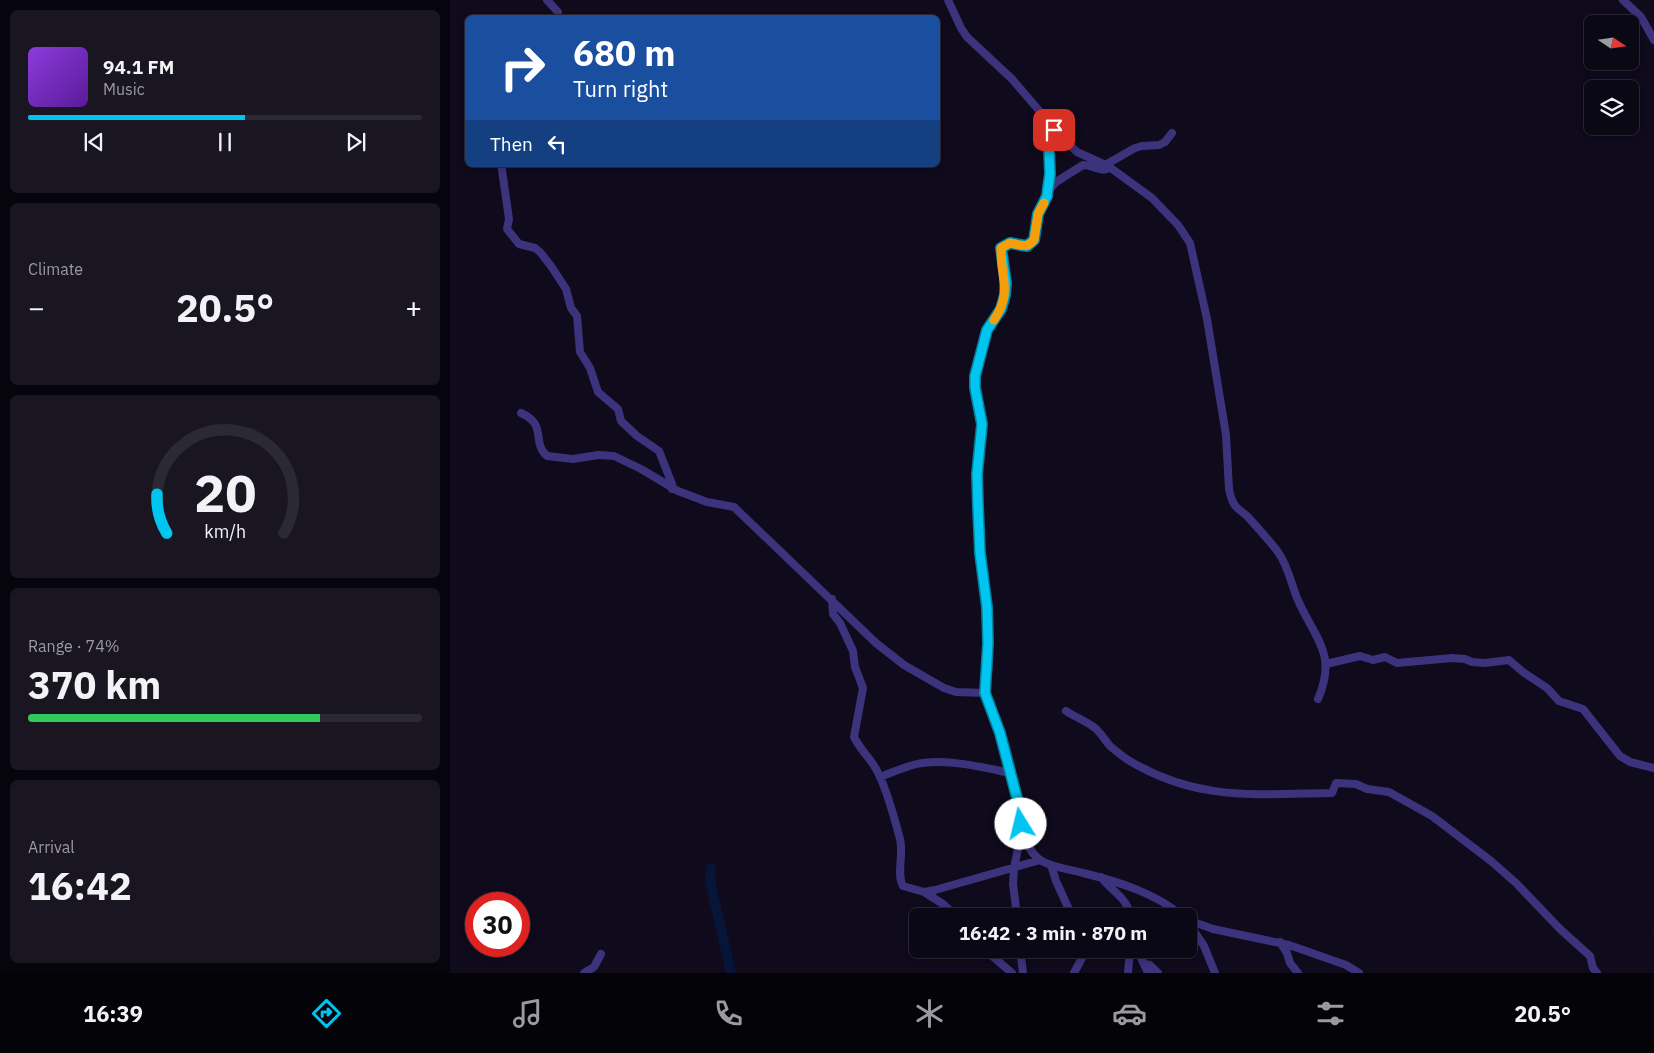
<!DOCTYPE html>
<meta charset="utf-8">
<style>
body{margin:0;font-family:"IBM Plex Sans",sans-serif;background:#191622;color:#f1f3f6;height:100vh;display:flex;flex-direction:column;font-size:19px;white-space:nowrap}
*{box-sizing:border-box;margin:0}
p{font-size:16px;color:#9a9aa0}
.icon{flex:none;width:28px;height:28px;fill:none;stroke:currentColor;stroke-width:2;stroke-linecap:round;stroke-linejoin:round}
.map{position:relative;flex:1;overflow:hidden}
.drawer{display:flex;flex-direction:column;gap:10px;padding:10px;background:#06040c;width:450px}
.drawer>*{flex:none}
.hud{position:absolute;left:15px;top:15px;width:475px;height:152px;border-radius:8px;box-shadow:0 2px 8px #0003,0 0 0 1px #2b2934;background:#1a4fa0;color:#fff;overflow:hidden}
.needle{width:32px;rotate:103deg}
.fabs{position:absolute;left:1134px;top:15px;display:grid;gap:10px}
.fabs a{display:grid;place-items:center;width:55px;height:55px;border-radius:8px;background:#0b0815;box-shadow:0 2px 8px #0003,0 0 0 1px #2b2934;font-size:25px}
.speed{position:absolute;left:15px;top:892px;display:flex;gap:10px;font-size:25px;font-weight:700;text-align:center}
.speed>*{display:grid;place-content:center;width:65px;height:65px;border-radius:50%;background:#0b0815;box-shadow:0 2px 8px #0003,0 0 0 1px #2b2934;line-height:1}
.speed .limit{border:8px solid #d22;background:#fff;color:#111}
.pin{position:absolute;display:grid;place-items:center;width:42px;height:42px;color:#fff;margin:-21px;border-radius:10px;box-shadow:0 2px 8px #0006}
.me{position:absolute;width:55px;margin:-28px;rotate:351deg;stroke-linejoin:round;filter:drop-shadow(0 0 4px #0008)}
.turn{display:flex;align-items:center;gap:18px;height:105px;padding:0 25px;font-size:22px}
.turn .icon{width:65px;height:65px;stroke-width:2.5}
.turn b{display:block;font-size:35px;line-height:42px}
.then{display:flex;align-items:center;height:48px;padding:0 25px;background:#0003;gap:10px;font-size:19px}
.big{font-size:38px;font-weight:700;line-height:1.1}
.drawer .widget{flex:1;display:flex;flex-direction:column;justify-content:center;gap:8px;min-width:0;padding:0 18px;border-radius:8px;background:#191622}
.drawer .dial{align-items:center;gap:0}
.dial svg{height:130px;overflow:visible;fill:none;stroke:#2b2934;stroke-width:7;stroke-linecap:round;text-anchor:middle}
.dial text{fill:#f1f3f6;stroke:none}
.song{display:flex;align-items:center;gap:15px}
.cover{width:60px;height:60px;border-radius:8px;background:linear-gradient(135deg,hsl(270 70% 55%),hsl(270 70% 35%))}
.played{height:5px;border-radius:2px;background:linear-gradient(90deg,#00c5f0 55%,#2b2934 55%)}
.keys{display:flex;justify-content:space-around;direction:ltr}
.heat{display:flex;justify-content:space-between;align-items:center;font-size:28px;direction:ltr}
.charge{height:8px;border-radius:4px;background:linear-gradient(90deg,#34c759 74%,#2b2934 0)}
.trip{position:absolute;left:459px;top:908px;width:288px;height:50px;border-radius:8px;background:#0b0815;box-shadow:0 2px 8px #0003,0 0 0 1px #2b2934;font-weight:700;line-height:50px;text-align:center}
.dock{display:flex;height:80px;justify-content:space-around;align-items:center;background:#040308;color:#9a9aa0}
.dock .icon{width:35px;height:35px}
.dock .active{color:#00c5f0}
.dock b{font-size:22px;color:#f1f3f6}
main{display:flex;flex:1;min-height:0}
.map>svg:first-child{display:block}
</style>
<main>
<section class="drawer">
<div class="widget">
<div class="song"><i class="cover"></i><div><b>94.1 FM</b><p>Music</p></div></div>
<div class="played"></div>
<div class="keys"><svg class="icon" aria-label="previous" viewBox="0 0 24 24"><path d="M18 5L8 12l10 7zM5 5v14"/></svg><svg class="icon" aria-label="pause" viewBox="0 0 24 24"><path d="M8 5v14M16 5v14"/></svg><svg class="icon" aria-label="next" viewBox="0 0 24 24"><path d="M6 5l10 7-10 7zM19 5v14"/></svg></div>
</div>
<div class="widget"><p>Climate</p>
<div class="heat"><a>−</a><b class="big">20.5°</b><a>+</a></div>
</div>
<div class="widget dial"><svg viewBox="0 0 100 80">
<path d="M14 69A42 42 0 1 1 86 69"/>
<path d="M14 69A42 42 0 0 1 8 45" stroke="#00c5f0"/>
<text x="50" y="56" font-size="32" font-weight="700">20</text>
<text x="50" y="72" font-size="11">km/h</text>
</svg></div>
<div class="widget"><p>Range · 74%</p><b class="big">370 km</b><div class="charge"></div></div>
<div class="widget"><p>Arrival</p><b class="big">16:42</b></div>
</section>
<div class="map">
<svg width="1204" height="973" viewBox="0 0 1204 973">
<rect width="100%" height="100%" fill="#0f0a1c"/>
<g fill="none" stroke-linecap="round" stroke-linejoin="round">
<path stroke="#071538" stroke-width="2" d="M1204,927V933"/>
<path stroke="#071538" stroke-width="10" d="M261,868L260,881L281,973"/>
<path stroke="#3c337d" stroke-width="8" d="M97,0L108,12L107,18
M498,0L511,28L517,37L562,79L592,114L598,124L600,174L598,188L597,196L588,214L584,240L577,246C567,247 559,239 551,248L555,283V295L551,309L537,330L532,344L524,383L532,424L527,474L530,553L537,607L538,643L535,693L550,733L570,813L571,834L564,868L563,884L567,916
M1173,0L1191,17L1204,40
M598,124L627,152L658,166L702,198L728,225L740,243L757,319L776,435L779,489C780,494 781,499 784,504C787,509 793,512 798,517C808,528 819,540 828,552C838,566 841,583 847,598C864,638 888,653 868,699
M52,165V170L59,219L57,229L69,244L85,248L90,252L101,266L116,289L121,308L127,316L130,352L140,368L148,392L168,409L171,421L187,436L209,451L222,484V489
M655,165L685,148L692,146L709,145L715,142L722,133
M598,191L606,182L633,165C644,165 650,173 660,168
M71,413C98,425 81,442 97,456L123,459L148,455L164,456L191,469L228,491L257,502L284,507L426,643L454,665L494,688L506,692L535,693
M382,599L383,614L390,623L403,651L405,667L413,688L404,737C409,748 420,758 426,769C436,786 445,820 450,839C454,854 446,874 453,886L474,892L485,890L590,860
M876,664L910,656L923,660L935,657L947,663L1002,658L1015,659L1022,662L1035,663L1059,660L1073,672L1097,688L1109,701L1133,709L1170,756L1180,762L1204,768
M616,711C625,717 636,721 645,728C651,733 655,740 660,746C666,751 672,756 678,760C748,802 805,794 882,793L886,783L906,784L917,789L939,792L982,816L1041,861L1066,883L1110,929L1140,956L1143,968L1147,973
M430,777C441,773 452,768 463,765C492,757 531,767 560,773
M571,834C577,843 582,856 592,861C604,868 620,869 633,873C666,881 706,893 732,916
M601,865L606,881L622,916
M651,877C660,890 679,899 680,916
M474,892L493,904L506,916
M738,920L763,929L839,945L896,965L909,973
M738,922L754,946L765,973
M830,942L837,953L840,963L848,973
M534,949L562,973
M570,949L573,973
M687,949L698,973
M695,964L700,965L708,973
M134,973L144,967L151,954
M624,973L632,958V949
M678,973L680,949"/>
</g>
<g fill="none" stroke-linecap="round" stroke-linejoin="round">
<defs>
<path id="route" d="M571,824L567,798L550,733L535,693L538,643L537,607L530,553L528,507L527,474L532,424L525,388V376L537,330L551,309L555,295L556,283L551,248L560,243L577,246L584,240L588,214L597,196L598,188L600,174L598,124L604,130"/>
</defs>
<use href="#route" stroke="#00809c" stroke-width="12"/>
<use href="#route" stroke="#00c5f0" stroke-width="9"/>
<path stroke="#f59e0b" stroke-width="9" d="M544,320C563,291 550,278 551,248L560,243C570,245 577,249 584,240L588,214L594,203"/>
</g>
</svg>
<div class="fabs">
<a><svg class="needle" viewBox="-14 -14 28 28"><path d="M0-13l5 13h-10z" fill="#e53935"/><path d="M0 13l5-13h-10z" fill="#9a9aa0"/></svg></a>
<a><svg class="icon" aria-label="layers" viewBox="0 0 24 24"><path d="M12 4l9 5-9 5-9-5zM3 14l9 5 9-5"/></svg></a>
</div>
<div class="speed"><div class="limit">30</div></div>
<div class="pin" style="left:604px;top:130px;background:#d93025"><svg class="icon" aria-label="arrive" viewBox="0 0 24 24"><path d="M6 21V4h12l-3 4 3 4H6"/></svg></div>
<svg class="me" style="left:571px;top:824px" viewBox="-20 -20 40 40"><circle r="19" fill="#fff"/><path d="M0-13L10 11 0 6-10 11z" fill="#00c5f0"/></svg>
<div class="trip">16:42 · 3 min · 870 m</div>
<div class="hud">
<div class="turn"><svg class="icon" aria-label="right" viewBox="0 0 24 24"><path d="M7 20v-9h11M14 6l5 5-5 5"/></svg><div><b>680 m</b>Turn right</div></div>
<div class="then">Then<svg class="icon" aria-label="left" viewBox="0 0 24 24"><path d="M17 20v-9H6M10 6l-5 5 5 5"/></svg></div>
</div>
</div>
</main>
<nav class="dock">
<b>16:39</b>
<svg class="icon active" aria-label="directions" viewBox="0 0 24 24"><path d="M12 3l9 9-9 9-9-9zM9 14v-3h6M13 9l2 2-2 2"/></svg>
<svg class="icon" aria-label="music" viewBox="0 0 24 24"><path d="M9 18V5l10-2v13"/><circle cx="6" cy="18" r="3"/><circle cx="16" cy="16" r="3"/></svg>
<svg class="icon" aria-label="phone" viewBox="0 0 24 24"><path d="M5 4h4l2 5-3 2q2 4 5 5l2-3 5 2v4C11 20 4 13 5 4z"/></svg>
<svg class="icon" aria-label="climate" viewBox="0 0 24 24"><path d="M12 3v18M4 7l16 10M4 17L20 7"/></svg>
<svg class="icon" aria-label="car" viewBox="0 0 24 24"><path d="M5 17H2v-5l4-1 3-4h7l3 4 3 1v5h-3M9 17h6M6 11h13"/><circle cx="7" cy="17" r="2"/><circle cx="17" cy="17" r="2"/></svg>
<svg class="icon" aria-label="filters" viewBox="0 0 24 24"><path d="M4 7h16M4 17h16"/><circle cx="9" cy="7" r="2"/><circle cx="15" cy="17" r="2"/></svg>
<b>20.5°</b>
</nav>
